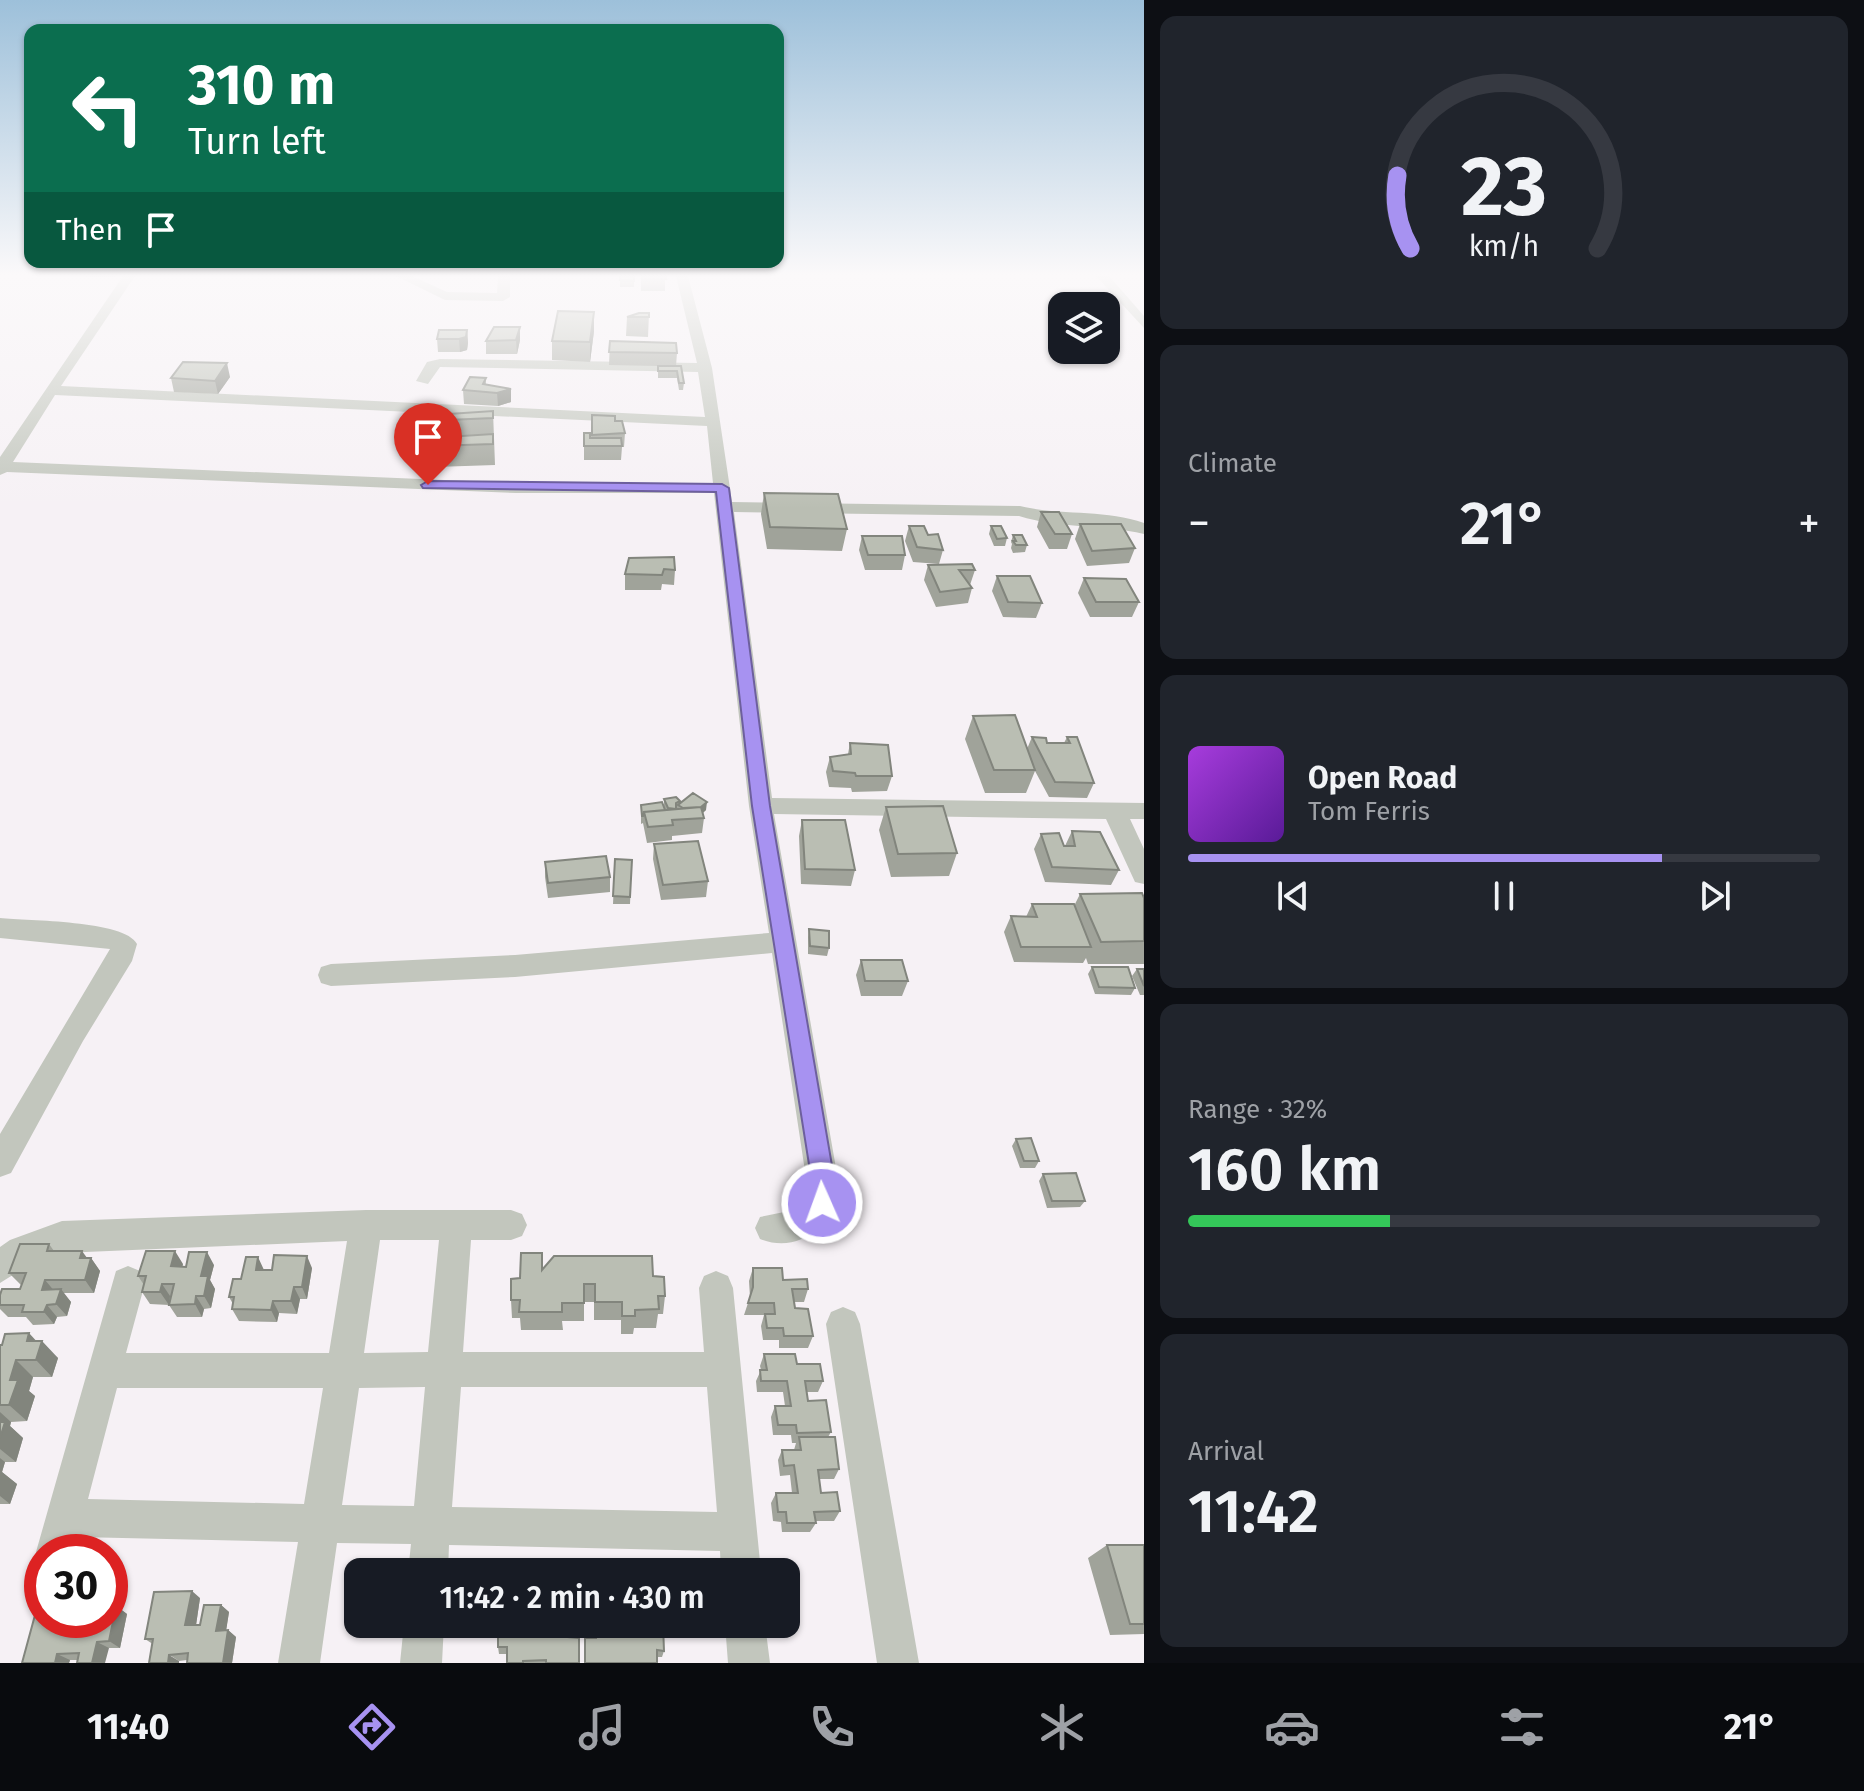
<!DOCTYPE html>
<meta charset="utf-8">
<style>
body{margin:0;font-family:"Fira Sans",sans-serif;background:#20242c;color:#f1f3f6;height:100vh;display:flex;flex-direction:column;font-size:30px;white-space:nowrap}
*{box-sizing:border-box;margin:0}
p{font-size:26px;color:#9ea1a6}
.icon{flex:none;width:44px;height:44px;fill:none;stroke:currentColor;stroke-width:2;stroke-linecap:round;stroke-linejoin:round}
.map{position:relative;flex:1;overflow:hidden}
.panel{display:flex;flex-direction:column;gap:16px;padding:16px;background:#0d0f14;width:720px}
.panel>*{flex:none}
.top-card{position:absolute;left:24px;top:24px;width:760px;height:244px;border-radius:16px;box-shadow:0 2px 6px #0004;background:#0b6e4f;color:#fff;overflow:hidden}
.tools{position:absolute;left:1048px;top:292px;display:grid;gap:16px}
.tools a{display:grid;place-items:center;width:72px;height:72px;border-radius:16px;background:#171b24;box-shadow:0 2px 6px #0004;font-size:40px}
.speed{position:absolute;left:24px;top:1534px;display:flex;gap:16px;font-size:40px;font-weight:700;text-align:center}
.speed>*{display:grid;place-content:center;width:104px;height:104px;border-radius:50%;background:#171b24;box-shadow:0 2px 6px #0004;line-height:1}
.speed .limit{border:12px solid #d22;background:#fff;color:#111}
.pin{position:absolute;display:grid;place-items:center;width:68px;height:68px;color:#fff;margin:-82px -34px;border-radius:50% 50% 50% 0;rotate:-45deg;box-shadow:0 0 8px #0007}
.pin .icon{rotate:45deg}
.me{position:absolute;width:88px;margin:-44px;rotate:358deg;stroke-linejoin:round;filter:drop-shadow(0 0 6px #0008)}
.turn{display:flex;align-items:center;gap:28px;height:168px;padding:0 32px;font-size:36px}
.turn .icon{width:104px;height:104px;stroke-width:2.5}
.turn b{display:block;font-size:56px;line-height:68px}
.then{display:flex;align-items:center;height:76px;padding:0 32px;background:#0003;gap:16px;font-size:30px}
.big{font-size:60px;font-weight:600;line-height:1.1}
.panel .card{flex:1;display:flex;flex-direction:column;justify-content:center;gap:12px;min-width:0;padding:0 28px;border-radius:16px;background:#20242c}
.panel .dial{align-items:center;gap:0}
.dial svg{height:208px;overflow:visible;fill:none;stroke:#363941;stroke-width:7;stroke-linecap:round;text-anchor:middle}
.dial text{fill:#f1f3f6;stroke:none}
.song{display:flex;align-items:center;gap:24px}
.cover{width:96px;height:96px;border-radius:12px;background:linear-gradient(135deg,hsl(280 70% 55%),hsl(270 70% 35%))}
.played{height:8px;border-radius:4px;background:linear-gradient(90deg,#a792f1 75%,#363941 75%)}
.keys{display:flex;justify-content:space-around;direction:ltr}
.heat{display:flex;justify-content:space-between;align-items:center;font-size:44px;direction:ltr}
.charge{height:12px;border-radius:6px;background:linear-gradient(90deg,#34c759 32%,#363941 0)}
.trip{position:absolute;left:344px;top:1558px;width:456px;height:80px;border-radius:16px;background:#171b24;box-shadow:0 2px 6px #0004;font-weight:600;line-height:80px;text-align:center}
.tab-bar{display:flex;height:128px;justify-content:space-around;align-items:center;background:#090b0e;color:#9ea1a6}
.tab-bar .icon{width:56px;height:56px}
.tab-bar .active{color:#a792f1}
.tab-bar b{font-size:36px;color:#f1f3f6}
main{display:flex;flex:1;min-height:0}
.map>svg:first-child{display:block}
</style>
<main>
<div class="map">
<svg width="1144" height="1663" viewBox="0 0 1144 1663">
<rect width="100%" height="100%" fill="#f6f1f5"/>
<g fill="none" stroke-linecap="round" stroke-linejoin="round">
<path fill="#c2c6bd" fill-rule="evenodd" d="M123,276H135L61,386L705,417L698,372L440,367L428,384L416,381L427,362L440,359L697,363L676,276H688L712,368L732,502L1020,506C1061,516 1105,509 1144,523V534C1103,524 1060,529 1019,516L734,512L772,798L1144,803V819H1130L1144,849V884L1135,882L1106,819L774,814L840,1191C830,1227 798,1254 760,1239L755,1228L760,1217L794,1210L808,1191L772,953L515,977L331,986L321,983L318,975L321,967L331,964L515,955L769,933L749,806L714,493H516L7,472L0,475V457ZM55,395L707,426L713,483H516L13,462Z
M396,276H412L447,292L497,293L498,276H510V297L503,301L445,300Z
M1096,276H1109L1144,316V328Z
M0,918C28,921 125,920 137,944L132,961L83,1041L11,1173L0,1177V1134L110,949L0,938Z
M366,1210H511L522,1214L527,1225L522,1236L511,1240H471L463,1352H704L699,1288L704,1276L716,1271L728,1276L733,1288L761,1572H721L720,1551L449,1545L448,1572H408L411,1544L337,1543L320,1663H278L298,1542L78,1537L74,1552H42L41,1566L36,1552L116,1271L128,1266L140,1271L145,1283L126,1353H329L347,1241L62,1253L32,1263L0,1283V1247L10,1240L62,1221ZM380,1240H439L428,1352L364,1353ZM425,1387L414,1506L342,1505L359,1388ZM461,1387H707L717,1512L452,1507ZM117,1388H323L304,1504L88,1499Z
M843,1307L855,1312L860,1324L919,1663H877L826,1324L831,1312Z
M404,1624H444L442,1663H400Z
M725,1624H765L770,1663H728Z"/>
</g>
<path fill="#a0a39a" d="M82,276H115V277Z
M620,276H634V287H620Z
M641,276H665V291H641Z
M649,313L648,337L626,336L627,317Z
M467,330L468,343L467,350L460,352H438L437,339Z
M594,331L590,362L552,360V341Z
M520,340L517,354H486V341Z
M610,341L677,353L676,366L684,383L683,390H679L677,378H658V366L609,365Z
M230,377L218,394L174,392L171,378Z
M486,378V384L511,402L498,406L464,404L463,390Z
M493,411L495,465L435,467L433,446L434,415Z
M592,415L615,421L625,433L624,447H622L621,460H584V433L590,438H591Z
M764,493L847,529L842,551L767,549L761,514Z
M1041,512L1072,534L1067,549H1049L1037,527Z
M1080,524L1135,548L1129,563L1087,566L1075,539Z
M909,526L928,535L943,550L939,564L913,562L905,541Z
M991,526L1007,538L1005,546H994L989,534Z
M1013,535L1027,545L1025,552L1013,553L1011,548L1012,544L1011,542Z
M862,536L905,555L902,570H865L859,550Z
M629,558L675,570L674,585L662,584L661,590H625V574Z
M928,565L975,570L970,585L972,588L968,603L936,607L924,580Z
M997,576L1042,603L1036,618L1003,617L992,591Z
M1084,578L1139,602L1132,617H1090L1078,593Z
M973,716L1027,749L1032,737L1047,743H1064L1067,737L1094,783L1087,798L1049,797L1035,771L1026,793H985L965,739Z
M850,743L892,776L887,791L852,792L851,788L829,787L826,772L830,757L848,754Z
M664,799L680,801V803L706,810L703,813L704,818L702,833L672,836V840L647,843L643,823L641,824V805L664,806Z
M886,807L957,853L949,876L891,877L879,830Z
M802,820L855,870L851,886L801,884L799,836Z
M1072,831L1119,870L1111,885L1045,882L1034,849L1041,834L1065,846Z
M654,844L708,881L706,897L661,900L653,859Z
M615,859L632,860L630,904H613Z
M545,862L610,877V892L548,898L545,877Z
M1080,894L1144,898V964H1088L1086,958L1083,963L1014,962L1004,932L1011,916L1026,917L1032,904L1074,906Z
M809,929L829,948L827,956L808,954V937Z
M861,960L908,981L902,996H861L856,975Z
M1092,967L1135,988L1131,995L1095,994L1088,974Z
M1137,969H1144V995H1140L1132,976Z
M1016,1139L1039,1161L1035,1168H1020L1012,1146Z
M1043,1174L1085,1201L1080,1207L1047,1208L1039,1181Z
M49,1244L54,1251L91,1258L100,1271L94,1293H63L71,1302L67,1316L57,1317L54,1324L33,1325L26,1317H8L0,1309V1295L20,1289L22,1286L9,1273Z
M542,1253L543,1269L653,1276L665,1296L663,1314H658L656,1328H634L633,1334H621V1320H594V1302H584V1321H562L563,1330H521L520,1318H512L511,1300Z
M183,1264L182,1267L214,1265L210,1280L215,1289L211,1308L204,1309L202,1317H177L169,1305L150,1304L142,1292L144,1285L138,1276Z
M312,1268L307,1299H300L297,1314L279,1313L277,1322L239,1321L232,1309L233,1304L229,1297L241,1279L264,1270Z
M753,1268L808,1289L804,1302H794L795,1308L813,1336L808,1348H779V1340H763L761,1326L764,1315H744L750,1297L749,1281Z
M36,1341L58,1358L52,1377H33L29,1391L35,1396L27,1421L11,1422L10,1426L23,1438L16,1462H5L2,1472L17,1484L10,1504H0V1345Z
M764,1354L797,1364L823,1381L818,1392H807L808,1401L831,1432L828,1437L839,1469L834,1479H819L821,1493L840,1511L834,1521H816V1523L810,1532H782L781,1522L773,1521L771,1503L776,1493H792L790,1475L780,1476L778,1460L782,1450H794L796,1443H792L791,1435H773L771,1417L775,1406H785L783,1392H757L756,1381L761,1370L760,1366Z
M1107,1545H1144V1634L1110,1635L1088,1558Z
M110,1590L121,1597L119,1608L127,1614L120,1648H109L78,1660H70L69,1663H22L42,1620Z
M200,1598L196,1625H200L221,1605L229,1612L226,1630H228L236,1637L232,1663H187V1660L179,1661L145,1639Z
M538,1624V1632L568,1637L579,1663H507V1654H499L498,1647Z
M635,1624H663L664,1651L662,1657H657L614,1634H635Z"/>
<path fill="#82857d" d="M594,312V331L590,362V342Z
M520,327V340L517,354L516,340Z
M467,330L468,343L467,350L460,352L459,339Z
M227,363L230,377L218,394L215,381Z
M511,389V402L498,406L497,393Z
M707,802L706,810L696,818L697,810Z
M82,1251L90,1262L91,1258L100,1271L94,1293L85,1280L80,1258Z
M175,1251L183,1264L179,1279L171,1266Z
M207,1252L214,1265L210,1280L215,1289L211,1308L204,1296L201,1276Z
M307,1256L312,1268L307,1299L302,1287Z
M258,1257L264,1270H256Z
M45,1280L56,1293L42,1290Z
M162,1284L170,1296L169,1305L160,1292Z
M294,1287L300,1299L297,1314L291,1301Z
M61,1289L71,1302L67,1316L56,1304Z
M196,1296L204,1309L202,1317L195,1304Z
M273,1301L279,1313L277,1322L271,1310Z
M47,1305L57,1317L54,1324L44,1312Z
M29,1333L40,1345L42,1341L58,1358L52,1377L36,1360L27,1341Z
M16,1360L33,1377L29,1391L35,1396L27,1421L9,1405L10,1380Z
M0,1412L11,1422L10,1426L23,1438L16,1462L0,1449Z
M0,1458L5,1462L2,1472L17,1484L10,1504L0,1496Z
M110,1590L121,1597L119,1608L127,1614L120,1648L109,1641Z
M192,1591L200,1598L195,1632L185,1625Z
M221,1605L229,1612L225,1638L216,1631Z
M228,1630L236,1637L232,1663H223Z
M97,1642L109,1648L105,1663H92Z
M57,1654L70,1660L69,1663H55Z
M169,1655L179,1661V1663H168Z"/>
<path fill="#babeb3" stroke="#82857d" stroke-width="2" d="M620,276H634V281L620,280Z
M642,276H665L666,279L642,278Z
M558,311L594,312L590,342L552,341Z
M639,313H649V317H627Z
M494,327H520L516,340L486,341Z
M439,330H467L466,337L459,339H437Z
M610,341L676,343L677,353L609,352Z
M183,362L227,363L215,381L171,378Z
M658,366H681L684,383H679L677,371H658Z
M470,377L486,378L483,384L511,389L497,393L463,390Z
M493,411V418L448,420L447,437L493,434V444L433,446L434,415Z
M592,415L615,416V421H622L625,433L592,435Z
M584,433H590V438H621L622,446H584Z
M764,493L838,494L847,529L770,527Z
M1041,512H1059L1072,534H1055Z
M1080,524H1121L1135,548L1092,551Z
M909,526H924L928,535L938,534L943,550L917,547Z
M991,526H1001L1007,538L997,539Z
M1013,535H1022L1027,545H1016L1013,541H1016Z
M862,536H902L905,555H868Z
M674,557L675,570L664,569L662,575L625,574L629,558Z
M972,564L975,570H959L972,588L940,592L928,565Z
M997,576H1030L1042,603L1008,602Z
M1084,578L1126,579L1139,602H1096Z
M1015,715L1035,770H994L973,716Z
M1032,737L1046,738L1047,743H1070L1067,737H1077L1094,783L1055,782Z
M850,743L888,745L892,776H856L855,773L833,771L830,757L851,754Z
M693,793L707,802L701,807L683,808L678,805Z
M676,797L680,801L676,803V809L668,808L664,799Z
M662,802L665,810L644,812L643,816H642L641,805Z
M943,806L957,853L898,854L886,807Z
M701,807L704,818L672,820L673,825L648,827L644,812Z
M802,820H845L855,870L805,869Z
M1072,831L1100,832L1119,870L1052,867L1041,834L1059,833L1064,846H1075Z
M698,841L708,881L663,885L654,844Z
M606,856L610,877L548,883L545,862Z
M615,859L632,860L630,897L613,896Z
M1142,893L1144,898V941L1101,942L1080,894Z
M1032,904H1074L1091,947H1021L1011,916L1037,917Z
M809,929L829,931V948L810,946Z
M861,960H902L908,981H865Z
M1092,967H1128L1135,988L1099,987Z
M1137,969H1144V986Z
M1031,1138L1039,1161H1024L1016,1139Z
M1076,1173L1085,1201H1052L1043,1174Z
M20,1244H49L47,1251H82L80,1258H91L85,1280H45L42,1290L61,1289L56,1304L47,1305L44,1312H22L24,1305H0V1295L2,1289H20L26,1273H9Z
M146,1251H175L171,1266L186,1267L189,1252H207L201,1276H208L204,1296H196L195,1304L169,1305L174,1284H162L160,1292H142L146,1276H138Z
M521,1253H542V1270L554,1256H652L653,1276L664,1277L665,1296H658L659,1309L635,1310V1316H622V1302H595V1284H584V1303H562V1312H519L520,1300H511V1279L520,1278Z
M274,1255L307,1256L302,1287H294L291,1301H273L271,1310L232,1309L234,1297H229L233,1279H241L246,1257H258L256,1270H272Z
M753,1268H782L783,1280L807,1279L808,1289H792L795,1308L808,1309L813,1336H784L783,1328H767L765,1314H775L774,1303H748L753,1287Z
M29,1333L27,1341H42L36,1360H16L10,1380H18L9,1405H0V1345H2L5,1334Z
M764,1354H795L797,1364H820L823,1381H805L808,1401L826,1400L831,1432L797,1433L796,1425H778L775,1406H791L787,1381H761L760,1370H767Z
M0,1422H5L0,1438Z
M799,1437H835L839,1469L818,1470L821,1493L837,1492L840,1511L814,1512L816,1523H787L786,1512H778L776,1493H798L794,1465L784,1466L782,1450H801Z
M1107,1545H1144V1624H1130Z
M192,1591L185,1625H200L204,1605H221L216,1631L228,1630L223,1663H187L188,1653L169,1655L168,1663H149L153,1639H145L154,1592Z
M38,1604H42V1620H73L72,1622H85L86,1620H110V1607H116L109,1641L97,1642L92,1663H77L79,1653L57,1654L55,1663H22Z
M498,1624H537V1632L549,1631V1624H568V1637L579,1638V1663H546V1660L523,1661V1663H507V1647H498Z
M596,1624H614V1634H636V1624H663L664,1651L657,1650V1663H585V1638H596Z"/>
<linearGradient id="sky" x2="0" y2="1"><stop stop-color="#9dc0da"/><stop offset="0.54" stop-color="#fbf9fa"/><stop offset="1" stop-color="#fbf9fa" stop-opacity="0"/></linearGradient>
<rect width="1144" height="509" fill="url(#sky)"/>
<path fill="#a792f1" stroke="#6d5f9d" stroke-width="2" d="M428,481L722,484L729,488L770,806L834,1177L830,1211L822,1214L813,1211L810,1203L811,1177L752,806L716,492L423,488L421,485Z"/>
</svg>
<div class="tools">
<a><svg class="icon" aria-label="layers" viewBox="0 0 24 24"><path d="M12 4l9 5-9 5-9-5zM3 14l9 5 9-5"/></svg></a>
</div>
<div class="speed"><div class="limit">30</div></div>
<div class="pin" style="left:428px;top:485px;background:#d93025"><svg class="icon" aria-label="arrive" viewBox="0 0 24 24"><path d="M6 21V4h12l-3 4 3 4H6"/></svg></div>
<svg class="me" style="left:822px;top:1203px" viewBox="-20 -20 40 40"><circle r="17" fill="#a792f1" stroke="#fff" stroke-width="3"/><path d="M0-11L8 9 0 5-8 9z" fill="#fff"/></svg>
<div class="trip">11:42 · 2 min · 430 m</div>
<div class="top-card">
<div class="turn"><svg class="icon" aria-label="left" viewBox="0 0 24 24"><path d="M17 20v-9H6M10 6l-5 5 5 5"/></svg><div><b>310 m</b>Turn left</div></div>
<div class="then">Then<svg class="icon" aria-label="arrive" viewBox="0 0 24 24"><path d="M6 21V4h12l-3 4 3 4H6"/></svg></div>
</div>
</div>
<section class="panel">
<div class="card dial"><svg viewBox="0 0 100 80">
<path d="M14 69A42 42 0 1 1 86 69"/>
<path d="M14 69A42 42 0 0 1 9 41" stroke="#a792f1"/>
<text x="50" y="56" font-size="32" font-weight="700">23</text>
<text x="50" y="72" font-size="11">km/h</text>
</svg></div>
<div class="card"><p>Climate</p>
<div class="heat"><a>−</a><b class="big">21°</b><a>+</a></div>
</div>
<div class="card">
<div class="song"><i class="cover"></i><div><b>Open Road</b><p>Tom Ferris</p></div></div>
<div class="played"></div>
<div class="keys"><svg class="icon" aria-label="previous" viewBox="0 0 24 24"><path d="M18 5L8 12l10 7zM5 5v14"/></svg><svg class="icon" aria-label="pause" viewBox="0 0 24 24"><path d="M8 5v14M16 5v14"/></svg><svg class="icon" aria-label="next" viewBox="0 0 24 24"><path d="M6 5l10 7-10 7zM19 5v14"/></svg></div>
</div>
<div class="card"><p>Range · 32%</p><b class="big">160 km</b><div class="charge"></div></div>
<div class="card"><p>Arrival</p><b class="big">11:42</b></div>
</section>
</main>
<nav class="tab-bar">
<b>11:40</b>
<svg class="icon active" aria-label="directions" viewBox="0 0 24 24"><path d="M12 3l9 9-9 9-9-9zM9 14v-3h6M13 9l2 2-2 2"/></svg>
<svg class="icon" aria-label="music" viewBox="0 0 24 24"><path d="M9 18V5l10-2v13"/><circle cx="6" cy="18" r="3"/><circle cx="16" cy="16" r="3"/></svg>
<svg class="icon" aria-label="phone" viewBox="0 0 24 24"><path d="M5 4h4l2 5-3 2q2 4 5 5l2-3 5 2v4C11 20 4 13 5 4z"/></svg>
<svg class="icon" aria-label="climate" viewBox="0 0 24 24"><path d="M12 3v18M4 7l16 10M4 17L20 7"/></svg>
<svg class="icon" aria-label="car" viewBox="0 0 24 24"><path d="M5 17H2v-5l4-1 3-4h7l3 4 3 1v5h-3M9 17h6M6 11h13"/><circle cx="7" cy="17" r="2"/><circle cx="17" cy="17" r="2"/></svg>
<svg class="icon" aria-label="filters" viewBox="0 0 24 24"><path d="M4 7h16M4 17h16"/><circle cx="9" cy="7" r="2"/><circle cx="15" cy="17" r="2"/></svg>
<b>21°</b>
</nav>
